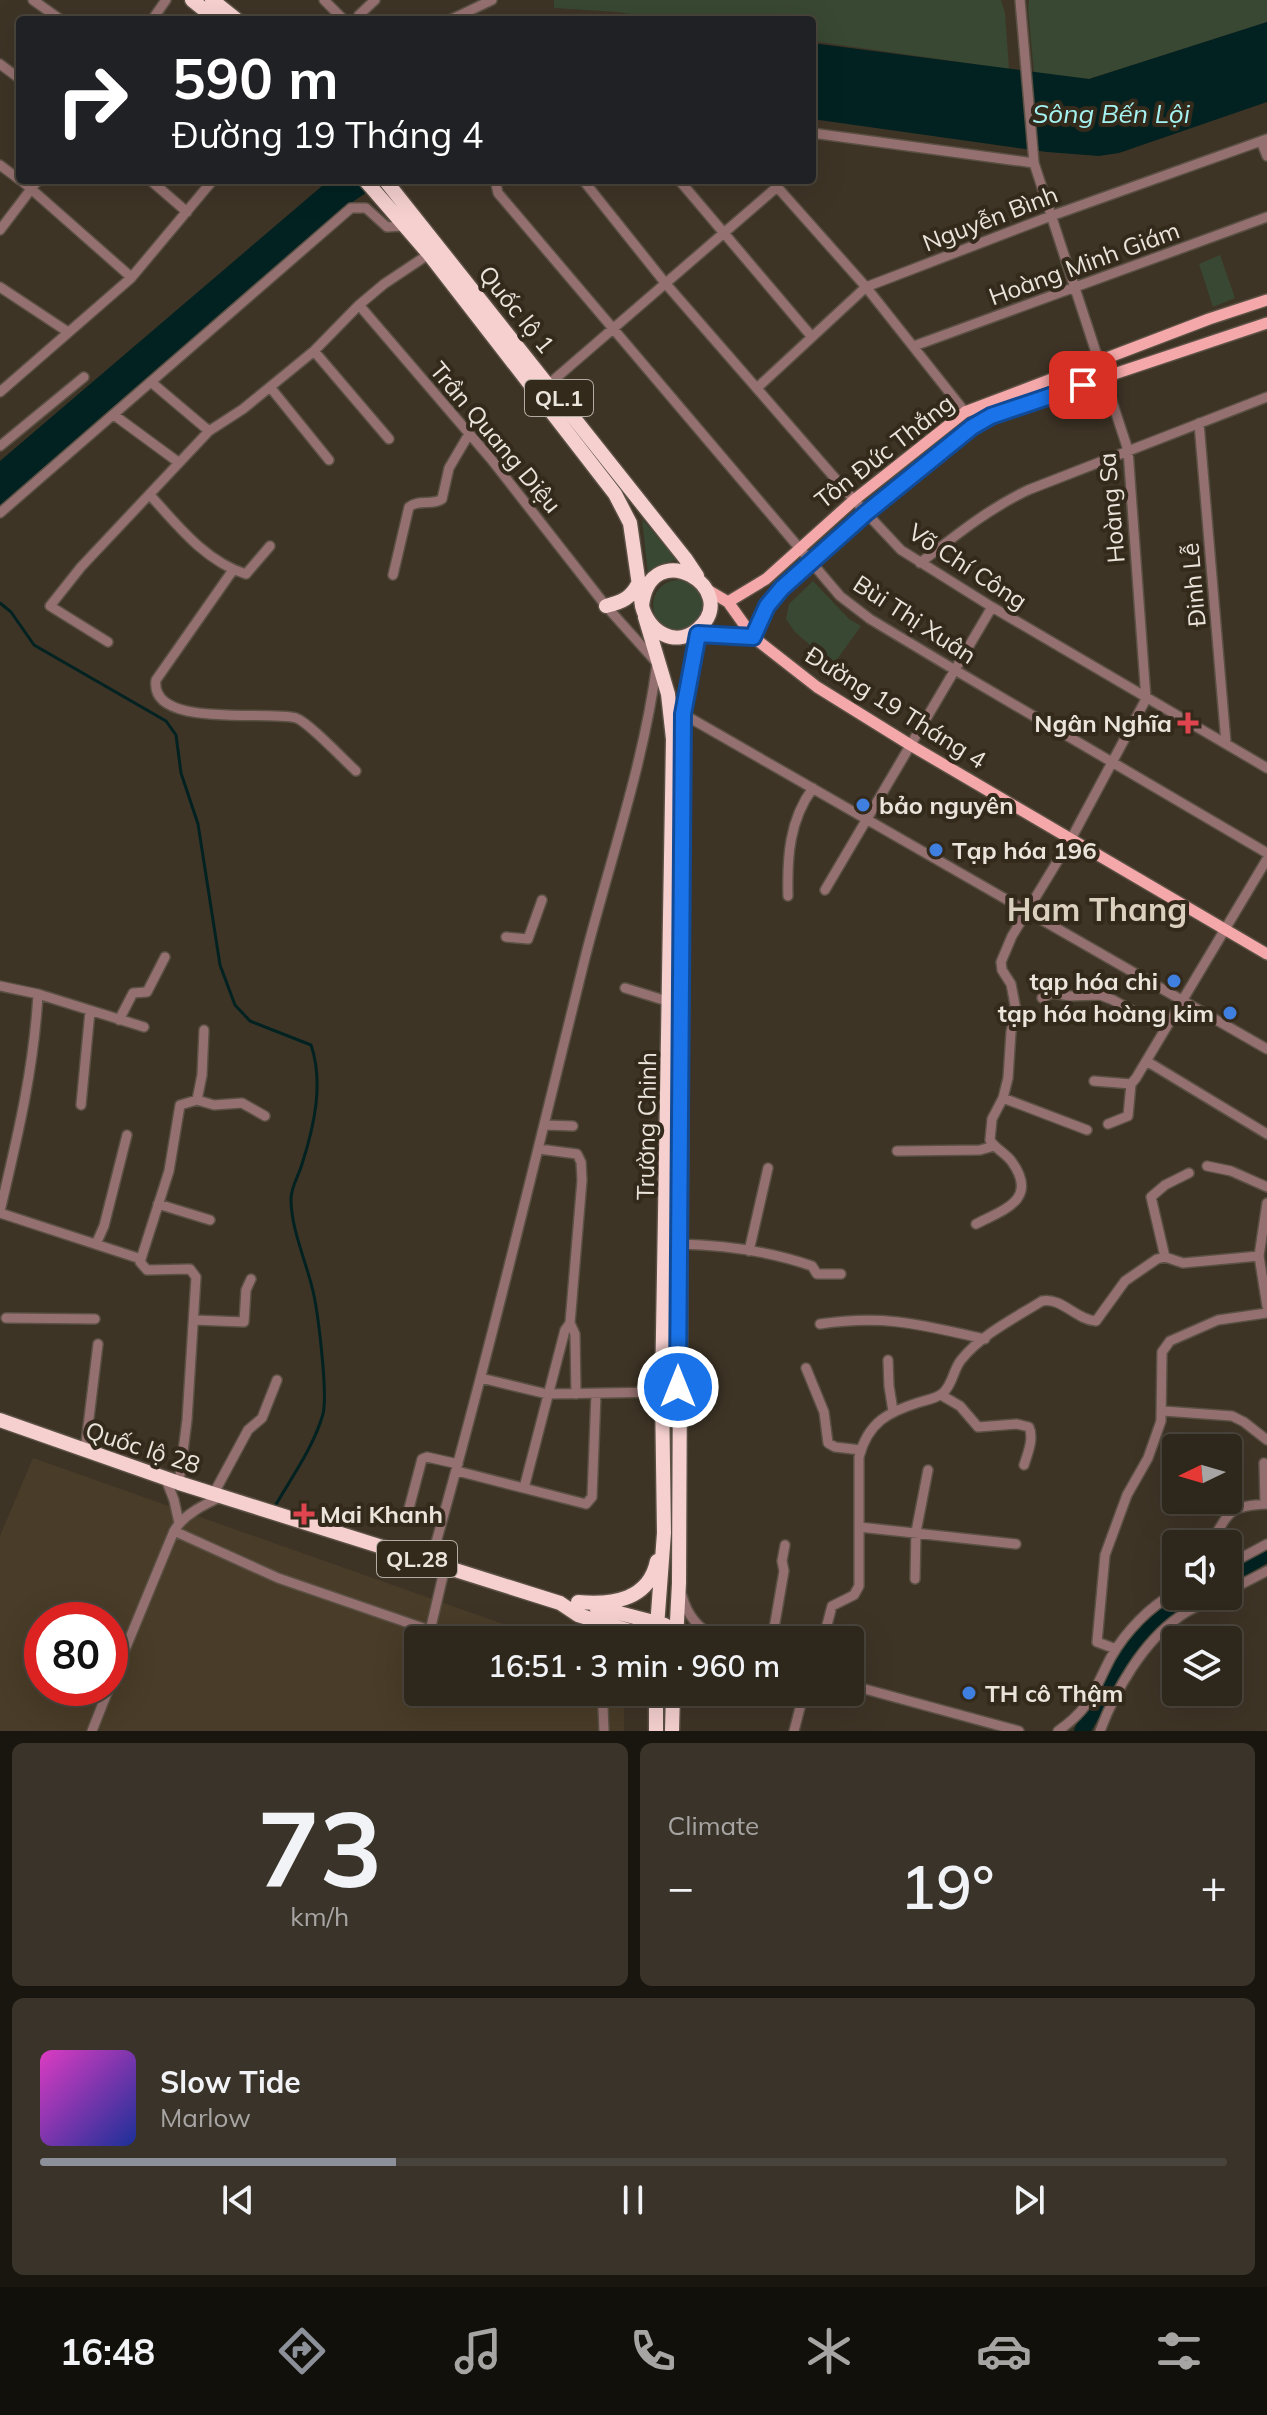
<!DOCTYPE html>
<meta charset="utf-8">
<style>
body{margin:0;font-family:Mulish,sans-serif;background:#3a3329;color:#f1f3f6;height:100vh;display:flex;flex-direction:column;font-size:30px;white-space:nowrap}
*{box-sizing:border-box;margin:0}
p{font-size:26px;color:#a7a5a3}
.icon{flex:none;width:44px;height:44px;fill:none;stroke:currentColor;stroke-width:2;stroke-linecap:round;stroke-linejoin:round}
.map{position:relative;height:1731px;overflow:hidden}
.sheet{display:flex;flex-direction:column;gap:12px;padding:12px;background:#19150f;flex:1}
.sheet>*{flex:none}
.top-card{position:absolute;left:16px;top:16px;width:800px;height:168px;border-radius:8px;box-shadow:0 8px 32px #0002,0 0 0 2px #49443b;background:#202124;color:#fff;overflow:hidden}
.needle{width:52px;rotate:265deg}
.fabs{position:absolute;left:1162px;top:1434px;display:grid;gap:16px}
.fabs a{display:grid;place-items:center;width:80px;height:80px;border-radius:8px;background:#2e271c;box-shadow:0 8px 32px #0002,0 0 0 2px #49443b;font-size:40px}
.speed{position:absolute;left:24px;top:1602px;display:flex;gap:16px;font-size:40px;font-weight:700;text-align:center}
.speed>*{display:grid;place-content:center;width:104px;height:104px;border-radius:50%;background:#2e271c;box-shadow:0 8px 32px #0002,0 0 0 2px #49443b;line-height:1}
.speed .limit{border:12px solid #d22;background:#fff;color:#111}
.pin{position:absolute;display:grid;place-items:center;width:68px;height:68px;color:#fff;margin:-34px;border-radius:16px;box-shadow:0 4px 12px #0006}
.me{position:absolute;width:88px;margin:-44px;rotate:0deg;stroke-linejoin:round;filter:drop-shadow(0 0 6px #0008)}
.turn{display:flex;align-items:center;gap:28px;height:168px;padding:0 24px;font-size:36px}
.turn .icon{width:104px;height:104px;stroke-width:2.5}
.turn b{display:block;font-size:56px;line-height:68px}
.big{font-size:60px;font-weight:600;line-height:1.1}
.sheet .widget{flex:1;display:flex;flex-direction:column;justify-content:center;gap:12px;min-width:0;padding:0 28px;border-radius:12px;background:#3a3329}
.sheet .dial{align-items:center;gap:0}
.dial b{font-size:104px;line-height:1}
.song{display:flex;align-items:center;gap:24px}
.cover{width:96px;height:96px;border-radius:12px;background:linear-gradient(135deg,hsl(310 70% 55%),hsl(230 70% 35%))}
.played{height:8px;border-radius:4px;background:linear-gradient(90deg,#8c9099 30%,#49443b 30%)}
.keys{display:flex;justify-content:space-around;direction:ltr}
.heat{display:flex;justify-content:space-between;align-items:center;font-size:44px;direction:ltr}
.sheet .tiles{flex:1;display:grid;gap:12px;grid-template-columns:1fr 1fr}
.widget:last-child{grid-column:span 2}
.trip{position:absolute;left:404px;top:1626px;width:460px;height:80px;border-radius:8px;background:#2e271c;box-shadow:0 8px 32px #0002,0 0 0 2px #49443b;font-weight:600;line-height:80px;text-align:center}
.tabs{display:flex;height:128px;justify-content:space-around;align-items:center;background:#12100b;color:#a7a5a3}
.tabs .icon{width:56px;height:56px}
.tabs .current{color:#8c9099}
.tabs b{font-size:36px;color:#f1f3f6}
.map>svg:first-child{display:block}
</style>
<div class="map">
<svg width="1267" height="1731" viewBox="0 0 1267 1731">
<rect width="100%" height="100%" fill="#3e3426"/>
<path fill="#493c28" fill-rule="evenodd" d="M33,1458L548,1640H418V1692H624V1731H0V1536ZM42,1620H110V1688H42Z"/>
<path fill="#394832" d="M554,0H1001L1005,13L1009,69L812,41V20H670L617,12L554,8Z
M1029,0H1267V22L1089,79L1034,73L1028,7Z
M1220,255L1235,298L1213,307L1199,264Z
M642,519L677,560L665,563L648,575Z
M653 605a25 25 0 1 1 50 0a25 25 0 1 1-50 0Z
M813,581L849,619L861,626L833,665L795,632L786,619L789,604Z"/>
<path fill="#022222" d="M1267,22V102L1119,153L1099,156L1047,152L812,119V43L1089,79Z
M329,180H385L345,207L319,233L0,508V461Z"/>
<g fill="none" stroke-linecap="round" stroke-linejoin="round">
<path stroke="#022222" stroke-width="3" d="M0,603L11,612L34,645L166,721L176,735L181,773L198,824L220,965L235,1005L250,1021L311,1045C324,1083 314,1127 302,1164C299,1175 291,1187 291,1199C291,1228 305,1259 312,1287C318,1310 328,1393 323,1414C314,1446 292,1477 275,1506"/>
<path stroke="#022222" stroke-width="16" d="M1228,1576L1267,1554
M1082,1731C1105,1692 1125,1646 1161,1617C1170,1609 1182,1603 1193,1596"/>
<defs>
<path id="minor" d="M33,0L61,20
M324,0L344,20
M1020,0L1034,163
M152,20L166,0
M357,20L359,15L375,0
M450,20L492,0
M0,64L20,79
M812,133L1034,163L1128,450L1146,699L1071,839L1012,936L1001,962L1002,970L1011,984L1016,1010L1011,1032L1008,1078L1003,1098L992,1119L990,1140C995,1149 1006,1153 1012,1162C1039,1200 1003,1210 976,1224
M1261,141L1267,156
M0,165L20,180
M21,180L131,277
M150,180L187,212
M495,180L498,193L840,596L870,619L955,670L1267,853
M583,180L666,284L854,500L901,550L992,607L1267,768
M679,180L812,337
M771,180L866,287L965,412
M0,230L38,180
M429,254L384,284L359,305L491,459L606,606L657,663C644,763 610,860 585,958C535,1160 487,1363 430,1564
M0,287L68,332
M914,346L1267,217
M314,351L389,439
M151,382L209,431
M549,384L777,187
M270,387L329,460
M758,387L866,287L1051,216L1267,139
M0,392L131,278L213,180
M114,415L178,462
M1199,423L1226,743
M0,446L84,377
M150,495C177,525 206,562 246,574L270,546
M0,513L351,208H366L387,227L405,226
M920,563C955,536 988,509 1028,490L1267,397
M233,570L156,680C149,729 266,710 296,718C307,721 345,761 356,771
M393,575L409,507C418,499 432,506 442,499L449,468L469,434
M108,642L50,606L81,567L209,431L243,409L314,351L359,305
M683,714L1267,1049
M825,890L992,607
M788,896C787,858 789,820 813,788
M506,937L528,939L542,900
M0,986L38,994L144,1027
M625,988L670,1002
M1042,998L1052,993L1070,996L1100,995L1113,1000L1165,1029
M119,1020L133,993L147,992L165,957
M1148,1062L1267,1134
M1094,1081L1131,1084L1136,1078L1267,859
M1003,1098L1087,1130
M197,1100L202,1075L204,1030
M81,1105L90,1011
M1108,1124L1128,1116L1131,1084
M545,1125L573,1126
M897,1151L980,1150L994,1146
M1207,1166L1231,1171L1267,1187
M1267,1203L1259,1256L1267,1306
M158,1204L210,1220
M0,1211C17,1139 34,1069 38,994
M0,1213L141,1259
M96,1244L104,1226L127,1135
M679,1244C723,1245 769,1251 812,1266L817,1274H841
M749,1251L768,1168
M1165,1257L1151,1197L1165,1185L1189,1173
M6,1318L95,1319
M194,1320L244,1322L246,1290L251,1279
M570,1323L575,1334L576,1394
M820,1324C885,1314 922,1325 985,1339
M888,1360L889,1386L893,1411
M806,1368L824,1412L828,1443L835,1447L861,1450
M481,1378L547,1394L662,1392
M941,1395L960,1406L978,1427L1017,1424L1029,1427C1034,1438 1028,1453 1024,1465
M1163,1411L1232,1416L1244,1422L1267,1440
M85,1451L98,1344
M1264,1463L1265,1504
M457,1471L586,1504L592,1497L596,1394
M165,1477L174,1500L179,1523
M179,1483L187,1420L196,1277L190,1269L147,1270L140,1262L169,1171L180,1105L197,1100L214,1105L242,1103L265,1116
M524,1488L565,1330L570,1323L582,1180L581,1162L577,1154L539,1149
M214,1493L248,1430L262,1418L277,1380
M408,1512L422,1459L427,1457L458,1464
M859,1527L1016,1544
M174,1531L278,1578L458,1640
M1210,1544C1230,1512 1227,1506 1267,1504
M1228,1565L1267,1544
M915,1579L916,1532L928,1470
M1228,1591L1267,1571
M682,1596C688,1617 698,1627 716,1639
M677,1628L706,1636
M430,1631L445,1567
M772,1640L784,1571L782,1561L785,1545
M823,1640L832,1606L854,1595L859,1586V1457C868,1422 888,1412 920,1402C928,1400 937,1398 943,1393C953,1384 953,1370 961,1360C982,1334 1015,1318 1042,1301C1062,1297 1076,1320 1096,1321L1125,1281L1157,1259L1165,1257L1183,1263L1259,1256
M1116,1649L1097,1642L1105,1555L1127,1495L1148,1458L1161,1421L1162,1352L1170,1341L1218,1320L1267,1313
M850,1685L1019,1731
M110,1686L174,1531C184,1514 205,1504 223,1496
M597,1692L603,1708L604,1731
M92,1731L109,1688
M794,1731L804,1692
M1058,1731C1092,1707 1093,1691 1111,1657C1126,1631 1149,1607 1176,1592
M1100,1731C1115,1691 1143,1642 1179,1617C1191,1608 1205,1603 1218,1596"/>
<path id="major" d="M706,589L728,602L753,637L817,687L912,746L1267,954
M728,602L766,579L854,500L965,412L1209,319L1267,300
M690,634L753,637
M753,637L767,606L782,588L866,513L972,427L991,416L1036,400L1267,323"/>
<path id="highway" d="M192,0L217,20
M212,0L237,20
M365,180L429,254L615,494L630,523L642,606C648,631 675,649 698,629C744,589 650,533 642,606
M385,180L685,558L697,576
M606,606C622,602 631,598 638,584
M645,617L668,694L673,739L662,1392L664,1533L656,1640
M0,1420L179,1483L560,1603L578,1615L659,1640
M578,1602C613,1605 649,1600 657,1561
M596,1607L665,1625
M676,1640L679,1583L683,714L699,628
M656,1731V1692
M672,1731L673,1692"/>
</defs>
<use href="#minor" stroke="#5a5043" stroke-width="12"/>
<use href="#major" stroke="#5a5043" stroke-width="14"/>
<use href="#highway" stroke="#5a5043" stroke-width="17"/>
<use href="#minor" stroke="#957070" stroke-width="9"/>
<use href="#major" stroke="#f4a8a9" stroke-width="11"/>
<use href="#highway" stroke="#f5d0cf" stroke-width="14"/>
</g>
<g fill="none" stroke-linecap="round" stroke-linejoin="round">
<defs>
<path id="route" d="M678,1387L683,714L698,634L753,637L767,606L782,588L866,513L972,427L991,416L1083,385"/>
</defs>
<use href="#route" stroke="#114b97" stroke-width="20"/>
<use href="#route" stroke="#1a73e8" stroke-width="14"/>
</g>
<g fill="#e0444e" stroke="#332a1c" stroke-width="3">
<path d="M1184 711h8v8h8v8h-8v8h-8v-8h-8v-8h8z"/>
<path d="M300 1502h8v8h8v8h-8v8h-8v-8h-8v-8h8z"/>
</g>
<g fill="#3f7fe0" stroke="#332a1c" stroke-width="3">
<circle cx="863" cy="805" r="8"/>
<circle cx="936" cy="850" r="8"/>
<circle cx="1174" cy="981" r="8"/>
<circle cx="1230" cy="1013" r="8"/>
<circle cx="969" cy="1693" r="8"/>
</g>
<g text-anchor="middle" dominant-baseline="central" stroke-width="8" stroke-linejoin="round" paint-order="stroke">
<g fill="#332a1c" stroke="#b3aca2" stroke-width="2">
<rect x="525" y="380" width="68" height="36" rx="6"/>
<rect x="377" y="1541" width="80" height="36" rx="6"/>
</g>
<g font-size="22" font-weight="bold" fill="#eae4db">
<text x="559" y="398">QL.1</text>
<text x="417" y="1559">QL.28</text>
</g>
<g font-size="24" fill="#eae4db" stroke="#332a1c">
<text transform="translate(990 218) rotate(-21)">Nguyễn Bình</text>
<text transform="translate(1084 263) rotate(-20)">Hoàng Minh Giám</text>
<text transform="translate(517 309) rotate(51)">Quốc lộ 1</text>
<text transform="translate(496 437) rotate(50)">Trần Quang Diệu</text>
<text transform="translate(884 451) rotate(-38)">Tôn Đức Thắng</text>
<text transform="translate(1111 508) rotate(-95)">Hoàng Sa</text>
<text transform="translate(968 566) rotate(33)">Võ Chí Công</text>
<text transform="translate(1193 585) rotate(-95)">Đinh Lễ</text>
<text transform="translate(915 619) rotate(33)">Bùi Thị Xuân</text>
<text transform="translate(896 707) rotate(32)">Đường 19 Tháng 4</text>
<text transform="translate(646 1126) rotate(-89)">Trường Chinh</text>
<text transform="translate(143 1447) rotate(18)">Quốc lộ 28</text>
</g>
<g font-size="24" font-weight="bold" fill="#eae4db" stroke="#332a1c" text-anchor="start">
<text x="1172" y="723" text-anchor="end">Ngân Nghĩa</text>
<text x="879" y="805">bảo nguyên</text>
<text x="952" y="850">Tạp hóa 196</text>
<text x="1158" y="981" text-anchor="end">tạp hóa chi</text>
<text x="1214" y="1013" text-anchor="end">tạp hóa hoàng kim</text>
<text x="320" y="1514">Mai Khanh</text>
<text x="985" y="1693">TH cô Thậm</text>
</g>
<g font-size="26" font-style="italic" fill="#a4f2f1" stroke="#332a1c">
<text x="1111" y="113">Sông Bến Lội</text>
</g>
<g font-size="32" font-weight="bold" fill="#dbcfbe" stroke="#332a1c">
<text x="1097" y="909">Ham Thang</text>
</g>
</g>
</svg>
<div class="fabs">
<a><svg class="needle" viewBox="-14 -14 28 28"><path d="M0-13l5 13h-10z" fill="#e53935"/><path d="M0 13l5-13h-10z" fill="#a7a5a3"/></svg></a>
<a><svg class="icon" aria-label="sound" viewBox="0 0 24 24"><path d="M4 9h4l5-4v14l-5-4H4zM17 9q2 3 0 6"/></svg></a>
<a><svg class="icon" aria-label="layers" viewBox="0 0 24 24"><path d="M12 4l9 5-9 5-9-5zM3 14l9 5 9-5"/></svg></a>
</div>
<div class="speed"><div class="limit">80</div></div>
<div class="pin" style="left:1083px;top:385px;background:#d93025"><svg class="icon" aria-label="arrive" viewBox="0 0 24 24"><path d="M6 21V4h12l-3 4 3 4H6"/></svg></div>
<svg class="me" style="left:678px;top:1387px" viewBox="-20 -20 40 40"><circle r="17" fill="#1a73e8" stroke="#fff" stroke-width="3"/><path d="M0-11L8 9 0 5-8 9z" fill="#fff"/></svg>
<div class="trip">16:51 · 3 min · 960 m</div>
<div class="top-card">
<div class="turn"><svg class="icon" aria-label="right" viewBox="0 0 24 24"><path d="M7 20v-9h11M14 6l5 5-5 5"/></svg><div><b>590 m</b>Đường 19 Tháng 4</div></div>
</div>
</div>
<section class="sheet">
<div class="tiles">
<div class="widget dial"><b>73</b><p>km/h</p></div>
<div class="widget"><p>Climate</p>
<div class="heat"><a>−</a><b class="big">19°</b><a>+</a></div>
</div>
<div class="widget">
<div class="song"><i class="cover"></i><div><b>Slow Tide</b><p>Marlow</p></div></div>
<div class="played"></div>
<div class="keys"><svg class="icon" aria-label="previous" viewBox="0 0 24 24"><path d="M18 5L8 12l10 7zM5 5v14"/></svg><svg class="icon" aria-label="pause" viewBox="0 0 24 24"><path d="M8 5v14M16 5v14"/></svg><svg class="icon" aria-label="next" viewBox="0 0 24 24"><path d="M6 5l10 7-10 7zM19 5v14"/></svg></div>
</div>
</div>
</section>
<nav class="tabs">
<b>16:48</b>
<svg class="icon current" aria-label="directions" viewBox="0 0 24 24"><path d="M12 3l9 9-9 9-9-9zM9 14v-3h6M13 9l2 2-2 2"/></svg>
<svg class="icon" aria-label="music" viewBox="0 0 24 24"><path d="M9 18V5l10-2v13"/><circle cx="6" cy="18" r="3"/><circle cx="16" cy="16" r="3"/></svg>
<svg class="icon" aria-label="phone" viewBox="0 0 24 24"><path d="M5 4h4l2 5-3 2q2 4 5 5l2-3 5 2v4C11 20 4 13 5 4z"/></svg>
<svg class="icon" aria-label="climate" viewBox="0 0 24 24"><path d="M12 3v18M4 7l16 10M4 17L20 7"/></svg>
<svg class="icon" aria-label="car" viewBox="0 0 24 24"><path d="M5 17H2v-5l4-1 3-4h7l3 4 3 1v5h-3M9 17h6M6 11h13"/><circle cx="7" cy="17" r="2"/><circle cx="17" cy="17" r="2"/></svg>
<svg class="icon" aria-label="filters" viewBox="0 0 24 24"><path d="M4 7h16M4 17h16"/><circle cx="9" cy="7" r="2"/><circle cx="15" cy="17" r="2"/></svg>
</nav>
